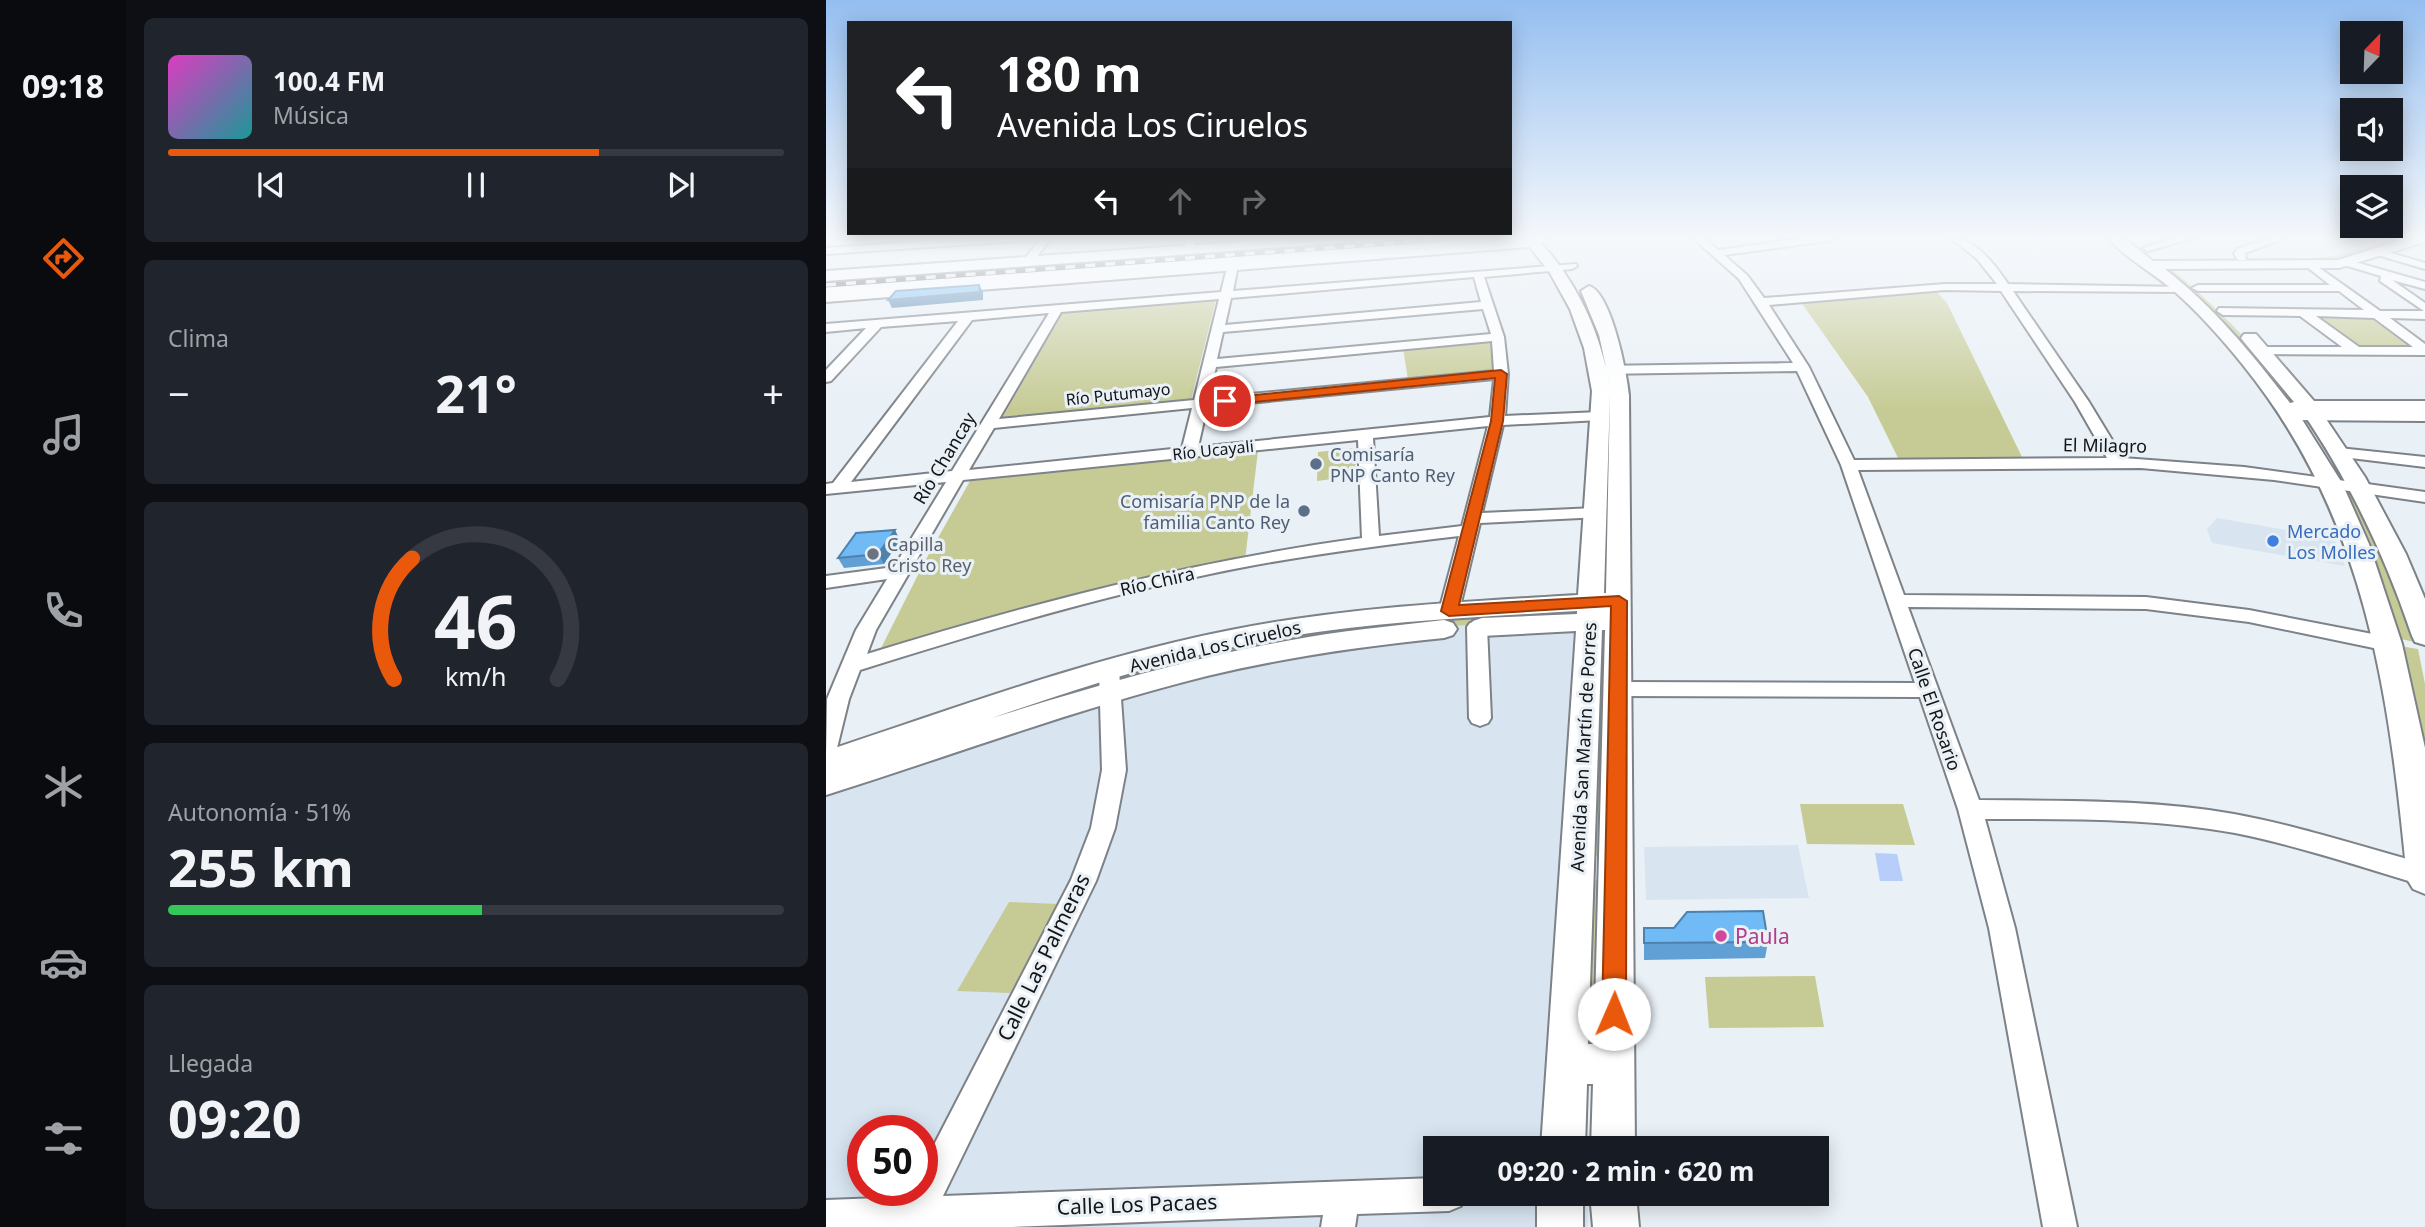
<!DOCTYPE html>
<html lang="es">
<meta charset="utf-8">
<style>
body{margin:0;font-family:"Noto Sans",sans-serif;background:#20242c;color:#f1f3f6;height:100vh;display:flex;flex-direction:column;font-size:26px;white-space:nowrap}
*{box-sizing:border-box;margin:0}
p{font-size:23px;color:#9ea1a6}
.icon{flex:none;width:38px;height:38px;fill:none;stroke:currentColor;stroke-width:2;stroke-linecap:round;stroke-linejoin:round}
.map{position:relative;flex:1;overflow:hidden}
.sheet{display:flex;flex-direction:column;gap:18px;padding:18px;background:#0d0f14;width:700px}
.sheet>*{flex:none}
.guide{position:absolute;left:21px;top:21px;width:665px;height:214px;border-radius:0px;box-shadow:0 4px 18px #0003;background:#202124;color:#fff;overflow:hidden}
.needle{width:46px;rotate:23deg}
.fabs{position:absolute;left:1514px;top:21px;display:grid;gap:14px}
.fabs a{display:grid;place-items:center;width:63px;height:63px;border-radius:0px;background:#171b24;box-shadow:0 4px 18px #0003;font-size:35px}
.speed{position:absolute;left:21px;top:1115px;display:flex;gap:14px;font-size:35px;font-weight:700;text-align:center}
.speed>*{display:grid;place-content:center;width:91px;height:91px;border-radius:50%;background:#171b24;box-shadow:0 4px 18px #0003;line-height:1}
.speed .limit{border:10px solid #d22;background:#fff;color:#111}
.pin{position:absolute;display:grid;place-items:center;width:60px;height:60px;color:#fff;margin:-30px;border:4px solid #fff;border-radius:50%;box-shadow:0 2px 7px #0007}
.me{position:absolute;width:77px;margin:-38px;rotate:1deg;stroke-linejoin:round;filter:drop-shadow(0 0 5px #0008)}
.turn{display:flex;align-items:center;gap:24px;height:147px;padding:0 35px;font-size:32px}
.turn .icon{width:91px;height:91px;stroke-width:2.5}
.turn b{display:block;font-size:49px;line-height:60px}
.lanes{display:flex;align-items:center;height:66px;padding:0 35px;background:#0003;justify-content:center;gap:35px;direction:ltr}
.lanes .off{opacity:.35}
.big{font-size:52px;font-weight:700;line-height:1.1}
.sheet .widget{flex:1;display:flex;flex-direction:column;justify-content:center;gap:10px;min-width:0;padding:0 24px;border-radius:10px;background:#20242c}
.sheet .dial{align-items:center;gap:0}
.dial svg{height:182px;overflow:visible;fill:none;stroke:#363941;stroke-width:7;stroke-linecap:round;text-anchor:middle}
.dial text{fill:#f1f3f6;stroke:none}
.song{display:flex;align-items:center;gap:21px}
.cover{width:84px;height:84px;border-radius:10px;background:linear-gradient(135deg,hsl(310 70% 55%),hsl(180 70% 35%))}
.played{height:7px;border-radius:4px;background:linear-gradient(90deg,#ea580c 70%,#363941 70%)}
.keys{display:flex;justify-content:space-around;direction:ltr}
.heat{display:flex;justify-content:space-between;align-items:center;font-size:38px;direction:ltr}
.charge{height:10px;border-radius:5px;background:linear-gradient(90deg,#34c759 51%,#363941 0)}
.trip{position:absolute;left:597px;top:1136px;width:406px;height:70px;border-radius:0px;background:#171b24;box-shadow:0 4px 18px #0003;font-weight:700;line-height:70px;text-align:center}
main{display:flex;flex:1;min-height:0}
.tab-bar{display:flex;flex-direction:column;width:126px;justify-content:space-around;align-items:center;background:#090b0e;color:#9ea1a6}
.tab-bar .icon{width:49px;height:49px}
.tab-bar .active{color:#ea580c}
.tab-bar b{font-size:32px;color:#f1f3f6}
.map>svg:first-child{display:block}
</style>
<main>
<nav class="tab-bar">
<b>09:18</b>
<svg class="icon active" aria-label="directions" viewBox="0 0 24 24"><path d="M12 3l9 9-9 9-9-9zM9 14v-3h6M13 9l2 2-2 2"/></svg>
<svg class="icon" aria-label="music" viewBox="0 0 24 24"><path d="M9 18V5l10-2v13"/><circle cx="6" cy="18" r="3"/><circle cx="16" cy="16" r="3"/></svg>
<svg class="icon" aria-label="phone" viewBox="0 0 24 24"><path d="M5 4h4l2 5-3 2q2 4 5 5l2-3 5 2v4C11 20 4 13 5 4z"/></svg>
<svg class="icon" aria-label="climate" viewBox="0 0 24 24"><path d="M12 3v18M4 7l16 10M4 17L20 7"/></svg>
<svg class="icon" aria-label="car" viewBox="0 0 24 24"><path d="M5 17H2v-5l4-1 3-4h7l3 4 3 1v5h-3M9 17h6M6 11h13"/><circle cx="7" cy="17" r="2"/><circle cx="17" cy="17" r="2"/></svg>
<svg class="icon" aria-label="filters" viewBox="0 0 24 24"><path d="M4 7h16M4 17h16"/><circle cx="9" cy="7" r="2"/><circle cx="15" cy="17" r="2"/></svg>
</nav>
<section class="sheet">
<div class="widget">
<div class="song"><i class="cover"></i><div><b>100.4 FM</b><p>Música</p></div></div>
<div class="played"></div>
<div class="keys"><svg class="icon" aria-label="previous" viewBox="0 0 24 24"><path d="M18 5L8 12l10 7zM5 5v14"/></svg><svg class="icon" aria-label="pause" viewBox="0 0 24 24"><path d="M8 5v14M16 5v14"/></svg><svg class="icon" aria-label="next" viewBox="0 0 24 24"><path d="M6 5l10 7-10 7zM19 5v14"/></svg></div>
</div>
<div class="widget"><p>Clima</p>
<div class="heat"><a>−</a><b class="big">21°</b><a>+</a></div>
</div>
<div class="widget dial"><svg viewBox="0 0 100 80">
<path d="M14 69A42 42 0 1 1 86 69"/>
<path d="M14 69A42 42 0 0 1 22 16" stroke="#ea580c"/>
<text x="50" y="56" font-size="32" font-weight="700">46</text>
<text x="50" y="72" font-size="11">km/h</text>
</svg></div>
<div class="widget"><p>Autonomía · 51%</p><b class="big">255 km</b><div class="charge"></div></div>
<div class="widget"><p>Llegada</p><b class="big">09:20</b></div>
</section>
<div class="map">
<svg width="1599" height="1227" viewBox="0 0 1599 1227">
<rect width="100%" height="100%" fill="#e9f0f6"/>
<path fill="#d8e5f1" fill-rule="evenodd" d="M1391,518L1508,538L1519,566L1386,543L1381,529Z
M780,614L759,1148H609V1194H761L762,1227H0V774L246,692L335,665L588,622ZM37,1130H96V1190H37Z
M972,845L983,898L820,900L818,847Z"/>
<path fill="#c6cb95" d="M1567,238H1584L1515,260L1365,264L1359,260L1483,259L1512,255Z
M1339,268H1344C1394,309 1436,354 1477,405H1466L1409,333Z
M1110,291L1121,303L1197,459L1074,462L1042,397L975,302Z
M390,300L365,400L175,420L236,313Z
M1481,312L1545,313L1593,349H1532Z
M666,340L668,371L582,380L577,348Z
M529,448L530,476L491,481L492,452Z
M432,451L419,560L53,652L99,561L144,481Z
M1519,491L1531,493L1570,588L1588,642L1575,639L1535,526Z
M738,610L744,615L736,620L567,629L313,675V664L476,630Z
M776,632L785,634L779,856H763L770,635Z
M1574,646L1592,649L1599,684V773Z
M974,804H1077L1089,845L981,844Z
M766,880L775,881V1052L757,1053Z
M183,902L233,904L184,993L131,991Z
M989,976L998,1027L883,1028L879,977Z"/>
<path fill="#b7cefb" d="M1049,853L1071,854L1077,881H1054Z"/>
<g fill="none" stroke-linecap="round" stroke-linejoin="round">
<defs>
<path id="street" d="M147,238H198L193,241L0,254V248Z
M215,238H225L206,263H198L197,261Z
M361,238H371L367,250L362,253L357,250Z
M867,238H878L892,250L979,238H1007L1002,241L898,255L921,275L938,298L1119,284H1171L1151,259L1125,238C1150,238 1169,265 1182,284L1359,287L1361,289L1355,292L1187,291L1263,402L1297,458L1418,467L1599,492V502L1448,480L1315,468L1032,470L1078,595L1320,597L1423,610L1562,637L1569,639L1572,644L1569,649L1562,651L1423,622L1320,609L1082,607L1153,800C1238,801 1324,799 1408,814C1473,826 1536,847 1599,864V886C1536,867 1473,846 1409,833C1327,818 1242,819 1159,819L1189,928L1251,1227H1217L1163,928L1132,809L1094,697L791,696L784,694L780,689L784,684L791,682L1089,683L1015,465L971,371L773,374L766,370L773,366L967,363L913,279ZM1119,290L1175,291L1249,402L1281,458L1028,460L983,367L943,305Z
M1350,238H1367L1322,251L1317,248Z
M1445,238H1460L1419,253L1420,260H1412L1408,254L1411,249Z
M1552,249L1599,263V269L1548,254V250Z
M408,257L413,260L407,291L750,264L751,266L746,269L658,277L678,337L682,374L679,416L774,412L781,416L774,420L677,425L656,513L769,508L775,509L777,513L775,517L654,523L633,611L630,615H616L613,611L633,536C565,544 496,553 429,565C295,590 164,629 34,670L23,699L11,748L8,754L0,756L1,699L30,630L61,579L0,588V576L68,567L120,482L0,494V484L7,483L132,321L55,327L5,381L0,382V370L40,328L0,332V324L395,292L403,260ZM648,277L655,302L399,325L405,298ZM393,299L368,400L173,419L235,312ZM657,309L665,334L391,359L397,332ZM223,313L126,471L25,482L146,320ZM666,341L668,371L383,398L390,367ZM668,379L664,417L372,447L381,407ZM366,408L356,448L143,470L168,428ZM662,426L636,526L553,536L547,438ZM532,440L536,538C367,561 203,604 41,654L50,630L137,480Z
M1522,260L1599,282V289L1566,280L1599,303V319L1564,318L1599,344V355L1431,354L1430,351L1436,347H1516L1474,316L1397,315L1391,311L1393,308L1538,310L1513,291H1372L1366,288L1372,285H1504L1481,267V263L1485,262L1554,311H1598L1554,281L1555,276L1518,265V261ZM1490,316L1548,318L1587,347H1533Z
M1465,413H1599V421L1460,420L1458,417Z
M1513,448L1599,457V467L1508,456L1505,453Z
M651,621L658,623L661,627L665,718L662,723L654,726L646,723L643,718L641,627L644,623Z
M283,663L290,665L293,670L300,770L289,828L270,881L117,1196L609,1178V1194H639L635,1206L623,1211L531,1214L529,1227H495L497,1215L186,1227H0V1200L81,1197L85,1190H96V1168L245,880L265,828L276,770L273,670L276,665Z"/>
<path id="secondary" d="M467,238H532L525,242L0,281V271Z
M697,238H719L715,243C752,284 774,332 784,386L773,335L755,291L763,286C785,292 801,373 803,395L809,1148H765L767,1084H761L759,1148H715L750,631L656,636L647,633L643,627L647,621L656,618L751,614V611C655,617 559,621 464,636C362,653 263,684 166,718C263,688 360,659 460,641C512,631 565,626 618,620L627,623L631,629L627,635L618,638C538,646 460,657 381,676C252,708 127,755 0,795V751C133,707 267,657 405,630C520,607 635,602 752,595L766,391L758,348L744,309L724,273L704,247L0,302V292ZM784,394L780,593H778ZM776,630H779L768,1044H762Z
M1282,238H1298L1327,261L1512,260L1582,238H1599V242L1513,268L1339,269C1387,306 1427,355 1464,403L1468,402L1418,342L1415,338L1418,334H1430L1488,401H1599V413H1496L1539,477L1580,554L1599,599V645L1589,642L1586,636C1559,556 1524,482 1477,413H1472L1516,483L1543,544L1576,644L1599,748V894L1587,889L1581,879C1563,692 1540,517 1417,365C1397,340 1373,313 1348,291C1328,273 1300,259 1282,238Z
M711,1194H757V1227H711Z
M764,1194H810L813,1227H767Z"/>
<path id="primary" d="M613,238H681L673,243L0,297V287Z"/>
</defs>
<use href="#street" stroke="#7c8287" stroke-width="4"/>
<use href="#secondary" stroke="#7c8287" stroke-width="4"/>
<use href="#primary" stroke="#7c8287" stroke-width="3"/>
<use href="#street" fill="#fff" fill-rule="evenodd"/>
<use href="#secondary" fill="#fff" fill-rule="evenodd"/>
<use href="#primary" fill="#fff" fill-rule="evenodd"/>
<defs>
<path id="rail" d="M0,285L632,238"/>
</defs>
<use href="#rail" stroke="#5c6063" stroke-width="5"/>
<use href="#rail" stroke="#e9f0f6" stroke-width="3.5" stroke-dasharray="10" stroke-linecap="butt"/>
</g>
<path fill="#60a0d4" d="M74,540L58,564L18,568L12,558Z
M818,928L942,942L939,958L818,960Z"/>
<path fill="#4e82ac" d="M153,285L157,292V300L66,308L62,300Z
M69,530L74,540L58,564L52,554Z"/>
<path fill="#70baf6" stroke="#4e82ac" stroke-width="2" d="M153,285L154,292L62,300L70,291Z
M69,530L52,554L12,558L30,533Z
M937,911L942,942L818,943V928H848L861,912Z"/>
<linearGradient id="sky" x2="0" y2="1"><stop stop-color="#94bef0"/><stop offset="0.58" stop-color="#f5f8fb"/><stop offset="1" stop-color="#f5f8fb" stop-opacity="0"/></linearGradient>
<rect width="1599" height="410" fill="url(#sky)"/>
<path fill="#ea580c" stroke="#983908" stroke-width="2" d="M675,370L681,374L677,421L633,605L793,596L801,601L800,1014L796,1023L788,1026L780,1023L776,1014L785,606L623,616L615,611L665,421L669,378L399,405L393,401L399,398Z"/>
<g fill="#5c6f8a" stroke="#e9f0f6" stroke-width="2.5">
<circle cx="490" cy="464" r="7"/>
<circle cx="478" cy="511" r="7"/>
</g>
<circle fill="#3f7fe0" stroke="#e9f0f6" stroke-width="2.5" cx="1447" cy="541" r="7"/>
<circle fill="#6b7280" stroke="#e9f0f6" stroke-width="2.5" cx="47" cy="554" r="7"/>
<circle fill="#d1479c" stroke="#e9f0f6" stroke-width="2.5" cx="895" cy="936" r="7"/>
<g text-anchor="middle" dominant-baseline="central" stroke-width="6" stroke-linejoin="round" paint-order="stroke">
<g font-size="16" fill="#131517" stroke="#e9f0f6">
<text transform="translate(292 394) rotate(-6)">Río Putumayo</text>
<text transform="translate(387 450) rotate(-6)">Río Ucayali</text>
</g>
<g font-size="18" fill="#131517" stroke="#e9f0f6">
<text transform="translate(1279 445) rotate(1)">El Milagro</text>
<text transform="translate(118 458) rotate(-59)">Río Chancay</text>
<text transform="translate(331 581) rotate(-13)">Río Chira</text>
<text transform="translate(389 646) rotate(-13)">Avenida Los Ciruelos</text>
<text transform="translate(1109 709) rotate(71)">Calle El Rosario</text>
<text transform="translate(757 747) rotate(-87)">Avenida San Martín de Porres</text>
</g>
<g font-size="18" fill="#4e5e75" stroke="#e9f0f6" text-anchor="start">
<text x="504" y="454">Comisaría<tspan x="504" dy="21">PNP Canto Rey</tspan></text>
<text x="464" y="501" text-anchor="end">Comisaría PNP de la<tspan x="464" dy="21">familia Canto Rey</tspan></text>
</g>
<g font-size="18" fill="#366cbe" stroke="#e9f0f6" text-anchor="start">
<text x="1461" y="531">Mercado<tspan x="1461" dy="21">Los Molles</tspan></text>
</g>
<g font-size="18" fill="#5b616d" stroke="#e9f0f6" text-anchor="start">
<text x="61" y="544">Capilla<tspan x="61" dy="21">Cristo Rey</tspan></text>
</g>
<g font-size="21" fill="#b23c85" stroke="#e9f0f6" text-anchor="start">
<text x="909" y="936">Paula</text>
</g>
<g font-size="21" fill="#131517" stroke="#e9f0f6">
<text transform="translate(217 957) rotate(-64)">Calle Las Palmeras</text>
<text transform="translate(311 1204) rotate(-2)">Calle Los Pacaes</text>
</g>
</g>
</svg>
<div class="fabs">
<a><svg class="needle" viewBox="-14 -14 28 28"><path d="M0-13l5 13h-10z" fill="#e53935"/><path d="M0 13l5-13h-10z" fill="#9ea1a6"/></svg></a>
<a><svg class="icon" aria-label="sound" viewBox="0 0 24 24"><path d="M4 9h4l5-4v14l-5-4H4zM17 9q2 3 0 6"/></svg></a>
<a><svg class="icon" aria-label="layers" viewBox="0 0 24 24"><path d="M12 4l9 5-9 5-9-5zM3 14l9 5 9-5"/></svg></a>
</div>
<div class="speed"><div class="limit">50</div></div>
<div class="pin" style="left:399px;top:401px;background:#d93025"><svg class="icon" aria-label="arrive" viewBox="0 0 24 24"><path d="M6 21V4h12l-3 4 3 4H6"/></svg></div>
<svg class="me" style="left:788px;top:1014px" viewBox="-20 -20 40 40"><circle r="19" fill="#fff"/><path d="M0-13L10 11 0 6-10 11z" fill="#ea580c"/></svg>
<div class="trip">09:20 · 2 min · 620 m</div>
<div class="guide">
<div class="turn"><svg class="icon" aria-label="left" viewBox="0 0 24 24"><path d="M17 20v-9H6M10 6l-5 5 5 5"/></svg><div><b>180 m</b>Avenida Los Ciruelos</div></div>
<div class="lanes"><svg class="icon" aria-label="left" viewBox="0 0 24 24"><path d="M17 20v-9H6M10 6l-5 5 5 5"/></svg><svg class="icon off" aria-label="ahead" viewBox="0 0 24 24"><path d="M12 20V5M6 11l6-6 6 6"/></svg><svg class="icon off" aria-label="right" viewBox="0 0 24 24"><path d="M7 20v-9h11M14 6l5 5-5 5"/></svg></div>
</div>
</div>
</main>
